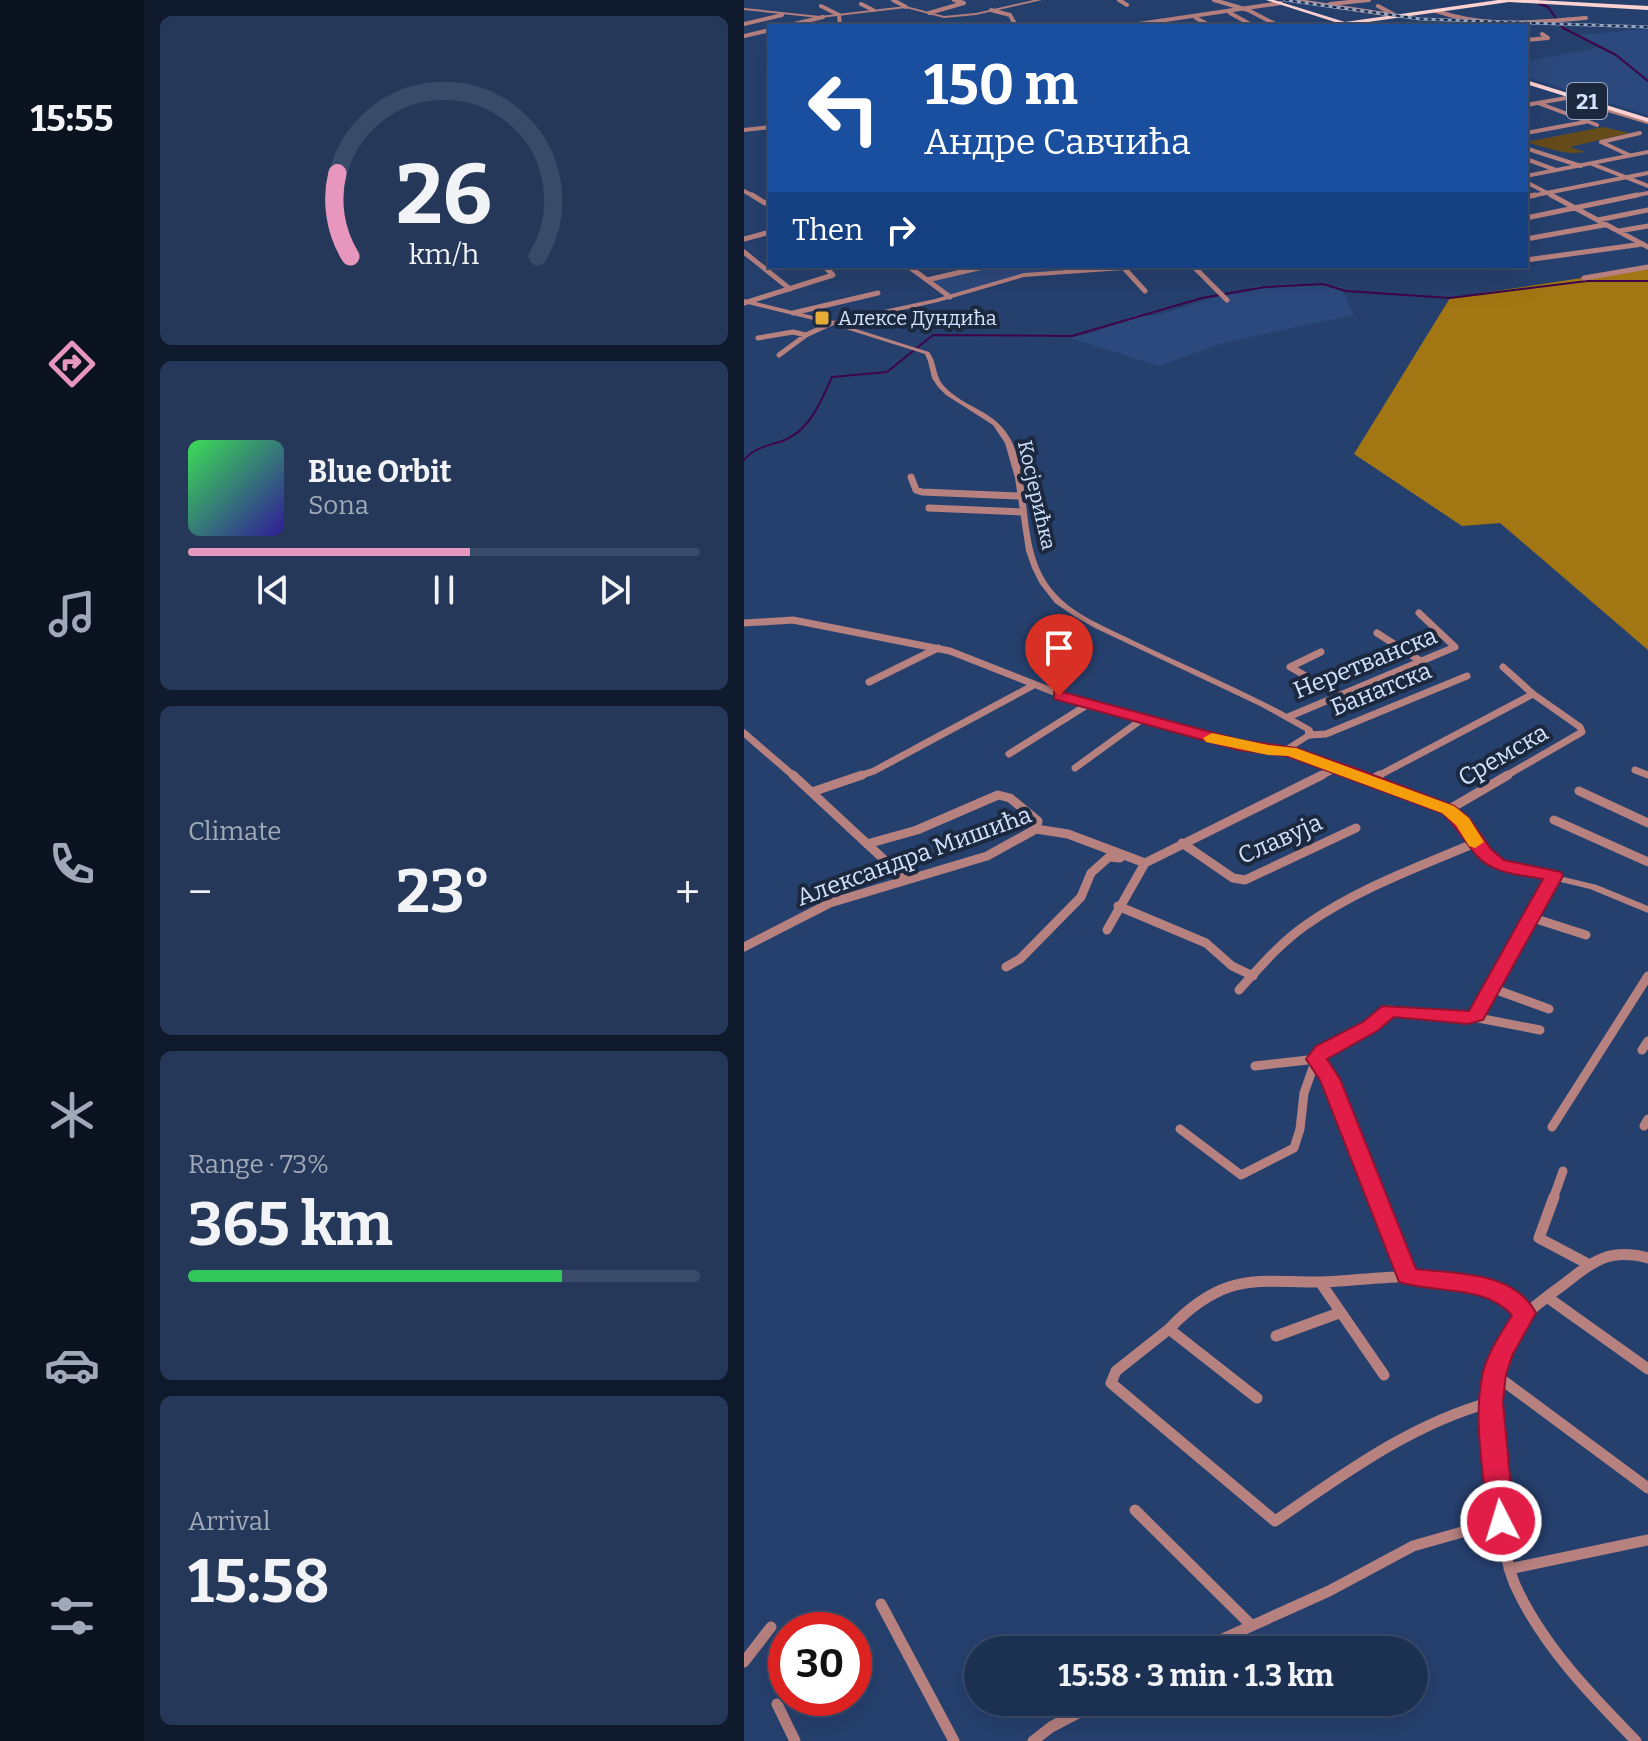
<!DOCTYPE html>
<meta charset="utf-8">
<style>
body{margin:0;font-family:Bitter,serif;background:#253859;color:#f1f3f6;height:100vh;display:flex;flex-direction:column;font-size:30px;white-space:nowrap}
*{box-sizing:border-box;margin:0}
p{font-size:26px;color:#a0a9b8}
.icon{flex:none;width:44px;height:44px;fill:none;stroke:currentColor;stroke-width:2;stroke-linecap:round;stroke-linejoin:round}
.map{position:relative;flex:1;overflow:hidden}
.details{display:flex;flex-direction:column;gap:16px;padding:16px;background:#0f1a2d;width:600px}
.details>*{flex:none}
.top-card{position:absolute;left:24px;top:24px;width:760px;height:244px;border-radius:0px;box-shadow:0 8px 32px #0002,0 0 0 2px #3a4b69;background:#1a4fa0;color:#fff;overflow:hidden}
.speed{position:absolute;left:24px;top:1612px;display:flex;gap:16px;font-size:40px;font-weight:700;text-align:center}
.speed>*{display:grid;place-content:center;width:104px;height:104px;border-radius:50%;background:#1c3052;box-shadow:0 8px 32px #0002,0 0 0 2px #3a4b69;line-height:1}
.speed .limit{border:12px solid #d22;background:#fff;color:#111}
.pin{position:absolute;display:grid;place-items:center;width:68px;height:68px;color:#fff;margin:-82px -34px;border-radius:50% 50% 50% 0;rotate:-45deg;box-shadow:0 0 8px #0007}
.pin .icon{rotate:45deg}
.me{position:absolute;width:88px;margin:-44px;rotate:355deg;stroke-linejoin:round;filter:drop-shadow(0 0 6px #0008)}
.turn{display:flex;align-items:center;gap:28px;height:168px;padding:0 24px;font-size:36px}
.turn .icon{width:104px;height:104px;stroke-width:2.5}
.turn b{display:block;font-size:56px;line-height:68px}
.then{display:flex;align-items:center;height:76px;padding:0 24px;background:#0003;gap:16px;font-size:30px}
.big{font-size:60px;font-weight:700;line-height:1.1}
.details .tile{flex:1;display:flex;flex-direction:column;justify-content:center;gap:12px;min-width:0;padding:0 28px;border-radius:12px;background:#253859}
.details .dial{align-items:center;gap:0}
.dial svg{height:208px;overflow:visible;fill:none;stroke:#3a4b69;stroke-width:7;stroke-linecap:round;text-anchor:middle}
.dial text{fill:#f1f3f6;stroke:none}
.song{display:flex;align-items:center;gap:24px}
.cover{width:96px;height:96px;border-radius:12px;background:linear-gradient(135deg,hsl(130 70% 55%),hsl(250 70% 35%))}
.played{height:8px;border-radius:4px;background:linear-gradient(90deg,#e797bd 55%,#3a4b69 55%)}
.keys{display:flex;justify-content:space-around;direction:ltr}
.heat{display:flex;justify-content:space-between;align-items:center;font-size:44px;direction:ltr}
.charge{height:12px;border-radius:6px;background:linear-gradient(90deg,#34c759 73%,#3a4b69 0)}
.trip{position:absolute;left:220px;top:1636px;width:464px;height:80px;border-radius:40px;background:#1c3052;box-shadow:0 8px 32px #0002,0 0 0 2px #3a4b69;font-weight:700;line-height:80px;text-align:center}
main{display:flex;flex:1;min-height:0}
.tab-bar{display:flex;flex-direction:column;width:144px;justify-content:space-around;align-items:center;background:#0b1321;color:#a0a9b8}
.tab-bar .icon{width:56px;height:56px}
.tab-bar .current{color:#e797bd}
.tab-bar b{font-size:36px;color:#f1f3f6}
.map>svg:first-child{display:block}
</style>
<main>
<nav class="tab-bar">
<b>15:55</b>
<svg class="icon current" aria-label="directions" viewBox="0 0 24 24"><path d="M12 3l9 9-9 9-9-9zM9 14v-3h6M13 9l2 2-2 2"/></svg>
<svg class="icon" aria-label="music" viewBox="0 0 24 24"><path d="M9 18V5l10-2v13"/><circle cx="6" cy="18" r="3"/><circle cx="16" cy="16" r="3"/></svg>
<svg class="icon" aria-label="phone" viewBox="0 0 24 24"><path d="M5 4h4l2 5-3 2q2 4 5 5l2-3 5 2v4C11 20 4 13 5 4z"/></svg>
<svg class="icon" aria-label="climate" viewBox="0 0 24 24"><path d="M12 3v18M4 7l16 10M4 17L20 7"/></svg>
<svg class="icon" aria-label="car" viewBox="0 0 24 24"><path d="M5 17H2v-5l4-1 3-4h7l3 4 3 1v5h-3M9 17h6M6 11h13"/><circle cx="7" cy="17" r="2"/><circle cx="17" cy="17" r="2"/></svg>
<svg class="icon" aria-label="filters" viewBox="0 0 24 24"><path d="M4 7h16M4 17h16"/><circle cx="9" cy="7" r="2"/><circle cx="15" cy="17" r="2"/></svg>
</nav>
<section class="details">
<div class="tile dial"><svg viewBox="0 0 100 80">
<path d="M14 69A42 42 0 1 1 86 69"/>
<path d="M14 69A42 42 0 0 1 9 37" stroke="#e797bd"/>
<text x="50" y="56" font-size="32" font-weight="700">26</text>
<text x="50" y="72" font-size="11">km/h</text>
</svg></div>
<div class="tile">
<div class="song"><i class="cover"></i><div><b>Blue Orbit</b><p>Sona</p></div></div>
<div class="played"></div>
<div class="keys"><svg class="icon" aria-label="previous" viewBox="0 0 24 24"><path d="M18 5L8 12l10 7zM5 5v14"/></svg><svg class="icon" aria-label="pause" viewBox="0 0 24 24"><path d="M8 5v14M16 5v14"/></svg><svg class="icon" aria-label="next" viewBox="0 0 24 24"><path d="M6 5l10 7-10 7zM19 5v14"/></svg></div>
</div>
<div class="tile"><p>Climate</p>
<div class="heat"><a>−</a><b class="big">23°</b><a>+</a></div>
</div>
<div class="tile"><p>Range · 73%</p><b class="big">365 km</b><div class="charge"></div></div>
<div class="tile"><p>Arrival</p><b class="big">15:58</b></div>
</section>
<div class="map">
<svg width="904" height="1741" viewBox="0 0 904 1741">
<rect width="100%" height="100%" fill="#26406e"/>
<path fill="#2c497d" d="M904,29V115L782,77V61L859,47L835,35Z
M243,266H310L314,271L276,276L206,297L185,283L187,278Z
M581,283L583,286H597L610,315L478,343L415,366L326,338L352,332L392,315L410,316L475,296L509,291L510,286Z"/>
<path fill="#664c1a" d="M859,127L886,133L826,147L841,152C821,156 801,147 782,142Z"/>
<path fill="#a27613" d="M904,268V650L756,523L718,526L610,454L706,298Z"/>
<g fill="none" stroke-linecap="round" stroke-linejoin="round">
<path stroke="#3e0648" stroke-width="2" d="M795,4L804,7L819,28L872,55L904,81
M0,460C12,445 29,446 45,438C67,427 78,399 88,377L143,372L189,335L328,336L458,298L521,287L579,284L602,291L706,298L843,281H904"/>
<path stroke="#b6817f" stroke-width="4" d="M149,0L162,7
M375,0L383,5
M470,0L504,10L535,26
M548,0L655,16
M117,4L129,10
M586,4L625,0
M77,6L95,15L96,26
M634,6L649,14
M247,10L266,15L272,26
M692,11C746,29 787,22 842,18
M185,13L220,3L210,0
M486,13L506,24
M452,18L467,26
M0,24L38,15
M42,26L79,17
M381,26L537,3
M0,36L26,30
M782,40L804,38L798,34
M824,98L904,122
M794,103L853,125
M782,105L828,97
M0,130L26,127
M782,133L841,122
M784,149L837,166
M885,155L857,142L896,133
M782,159L812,170
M848,164L904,186
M782,182L811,197
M0,191L11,197
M782,197L904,173
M883,197L904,193"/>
<path stroke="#b6817f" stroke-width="5" d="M8,195L21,203
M807,195L904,247
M782,197L791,195
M782,218L893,195
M854,220L904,210
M875,231L904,226
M0,239L26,232
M782,239L860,225
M0,252L46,289
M782,260L899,244
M164,266L183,280
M449,266L483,300
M380,268L401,291
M840,278L904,267
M206,297L183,280L243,266
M0,303L89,275L80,266
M49,313L134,293
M14,338L49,332L62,335
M35,355L62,335L88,323"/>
<path stroke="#b6817f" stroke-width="7" d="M167,477L172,490L178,492L277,496
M185,508L279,512
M0,623L49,620L206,651L343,705L495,745L546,751
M633,633L678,662
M577,652L546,667L597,696
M759,667L789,694L836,727L838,732L760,777
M125,682L194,648
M544,717L711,647L675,613
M0,733L51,777
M566,735L582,734L723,676
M265,754L343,705
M331,768L397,720
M891,770L904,775
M112,777L130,771L288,686
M574,777L593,768
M632,777L789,694"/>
<path stroke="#b6817f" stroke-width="9" d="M49,775L162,880
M627,780L636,775
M835,791L904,823
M68,792L118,775
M704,810L764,775
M810,820L904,862
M438,843L489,878L501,880L612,828
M123,844L173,830L254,795L266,798L294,821L292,829
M401,863L578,775
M374,906L462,943L488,966L509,976
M789,918L842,935
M363,930L401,863
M0,947L86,903L243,856L292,829L324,834L401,863
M262,967L276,959L337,897L347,873L365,857L376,858
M750,989L805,1009
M495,990C516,967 536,943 562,925C613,889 674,867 731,843
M729,1017L796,1030
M898,1050L904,1041
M511,1066L573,1059L577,1063L632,1199
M900,1126L904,1119
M808,1127L904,976
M436,1129L497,1175L550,1148L556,1129L560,1093L570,1065L584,1050L627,1026L645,1010L724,1018L732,1016L810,876
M809,1199L819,1171"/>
<path stroke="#b6817f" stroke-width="11" d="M631,1197L663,1276
M810,1197L795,1238L846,1265
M576,1282L640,1375
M803,1297L904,1369
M425,1329L372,1371L367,1383L531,1521C600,1474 665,1425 747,1402
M532,1336L595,1313
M750,1374L904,1488
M513,1398L425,1329C442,1311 461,1295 485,1287C514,1277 545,1283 576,1282C648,1279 722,1261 781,1313
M391,1510L507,1625
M765,1569L904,1540
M137,1604L210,1741
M454,1650L585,1591L669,1546L757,1521
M0,1662L27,1627
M33,1704L51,1741
M289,1741L307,1727L355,1702
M892,1741C848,1696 799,1646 772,1587C752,1544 740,1397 756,1353C767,1323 788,1308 812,1290C845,1266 860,1246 904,1258"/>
<path fill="#b6817f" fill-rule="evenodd" d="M290,0H298L232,15L200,18L162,8L76,18L0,10V8L76,16L162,6L200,16L232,13Z
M904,150V154L782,178V174Z
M381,266H410L407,268L280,277L194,302L96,324L185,352C193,362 191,376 199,385C220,409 252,409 268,442C290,489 274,552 311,593C330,615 362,627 388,640C448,669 510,694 568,728L571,735L552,747L553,752L707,808L722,820L744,851L757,862L853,885L904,906V913L846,889L750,866L737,855L716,824L701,812L546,756L542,746L561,734V731L516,706L351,628L330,616L311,603L296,584L288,568L282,551L271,478L261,443L249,425L202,395L194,387L188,378L184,361L181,354L86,324L0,303V299L89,321L191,299L280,273Z"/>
<path fill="#ffd3d1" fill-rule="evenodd" d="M522,0H530L601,22L754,0H792L904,6V10L765,2L596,26L594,23Z
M782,80L904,118V122L782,84Z"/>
<defs>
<path id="rail" d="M541,0L676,19L904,27"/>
</defs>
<use href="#rail" stroke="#93a7ca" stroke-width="3"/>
<use href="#rail" stroke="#1c283d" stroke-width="2" stroke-dasharray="4" stroke-linecap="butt"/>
</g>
<path fill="#e11d48" stroke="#92132f" stroke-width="2" d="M315,691L496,740L552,748L616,770L710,806L725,818L747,849L760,860L817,872L819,876L739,1020L724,1024L650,1017L633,1031L583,1059L596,1079L672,1269C713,1274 770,1271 792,1313L769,1354L762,1374L759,1402L770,1521L766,1529L757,1532L748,1529L744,1521C740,1475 729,1422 738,1377C742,1354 757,1334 768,1315C739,1284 693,1294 655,1282L576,1080L562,1059L572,1046L619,1022L638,1006L725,1011L799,879C778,875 750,874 734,857C721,843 713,826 698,813L543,756L495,750L310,699V692Z"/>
<path fill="#f59e0b" d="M468,733L524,745L552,748L710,806L725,818L740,842L731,848L725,846L712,825L698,813L544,756L524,755L462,742L459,738Z"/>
<rect fill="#e6ac36" stroke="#1c283d" stroke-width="3" x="70" y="310" width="16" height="16" rx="4"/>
<g text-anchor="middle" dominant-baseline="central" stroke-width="8" stroke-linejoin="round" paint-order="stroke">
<g font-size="20" fill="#d1e2fe" stroke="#1c283d" text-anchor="start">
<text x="94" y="318">Алексе Дундића</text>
</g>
<g font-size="20" fill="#d1e2fe" stroke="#1c283d">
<text transform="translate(293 495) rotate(77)">Косјерићка</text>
</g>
<rect fill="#1c283d" stroke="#9baac4" stroke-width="2" x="823" y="83" width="40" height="36" rx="6"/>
<g font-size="22" font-weight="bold" fill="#d1e2fe">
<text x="843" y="101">21</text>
</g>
<g font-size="24" fill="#d1e2fe" stroke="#1c283d">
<text transform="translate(621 663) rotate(-22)">Неретванска</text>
<text transform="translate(637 689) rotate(-22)">Банатска</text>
<text transform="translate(759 755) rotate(-30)">Сремска</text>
<text transform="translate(536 839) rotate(-24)">Славуја</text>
<text transform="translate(170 856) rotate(-20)">Александра Мишића</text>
</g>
</g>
</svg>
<div class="speed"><div class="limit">30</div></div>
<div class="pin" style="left:315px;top:696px;background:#d93025"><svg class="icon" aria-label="arrive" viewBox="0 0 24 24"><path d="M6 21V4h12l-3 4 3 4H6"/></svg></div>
<svg class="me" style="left:757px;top:1521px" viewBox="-20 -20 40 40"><circle r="17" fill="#e11d48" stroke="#fff" stroke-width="3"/><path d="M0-11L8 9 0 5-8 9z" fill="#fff"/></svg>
<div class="trip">15:58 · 3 min · 1.3 km</div>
<div class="top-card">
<div class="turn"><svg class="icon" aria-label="left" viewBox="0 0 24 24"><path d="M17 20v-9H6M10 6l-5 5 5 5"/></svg><div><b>150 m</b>Андре Савчића</div></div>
<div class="then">Then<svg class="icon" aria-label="right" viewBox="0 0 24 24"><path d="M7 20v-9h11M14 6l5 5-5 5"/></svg></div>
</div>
</div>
</main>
